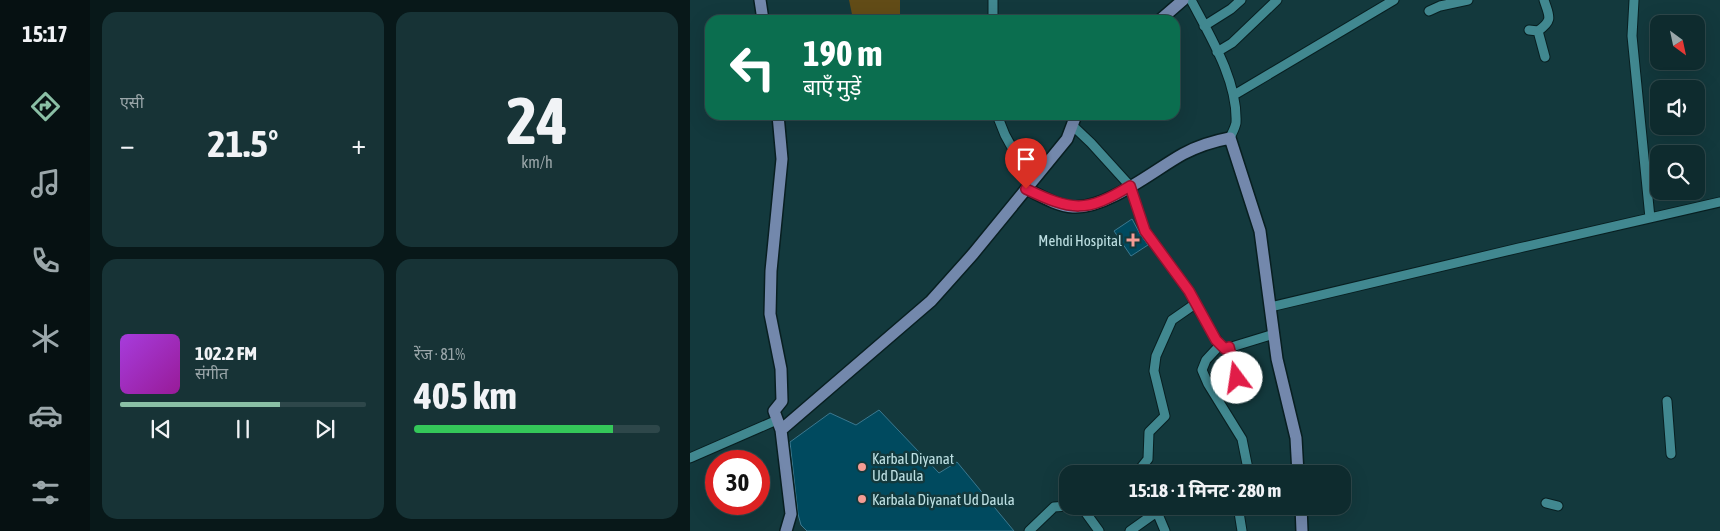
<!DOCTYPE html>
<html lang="hi">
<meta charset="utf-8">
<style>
body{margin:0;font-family:"Asap Condensed","Noto Sans Devanagari",sans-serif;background:#173336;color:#f1f3f6;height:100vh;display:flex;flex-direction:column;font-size:19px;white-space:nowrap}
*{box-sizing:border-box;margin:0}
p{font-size:16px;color:#9ba7aa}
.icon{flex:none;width:28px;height:28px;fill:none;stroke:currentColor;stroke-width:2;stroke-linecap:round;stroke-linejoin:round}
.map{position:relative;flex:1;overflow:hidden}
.drawer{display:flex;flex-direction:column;gap:12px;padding:12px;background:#081819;width:600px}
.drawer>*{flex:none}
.hud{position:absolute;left:15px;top:15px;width:475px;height:105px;border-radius:15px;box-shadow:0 5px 20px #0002,0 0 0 1px #2e474a;background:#0b6e4f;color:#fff;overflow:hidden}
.needle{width:32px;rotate:147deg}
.fabs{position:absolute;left:960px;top:15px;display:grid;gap:10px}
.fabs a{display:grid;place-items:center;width:55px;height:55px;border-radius:10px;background:#0e2b2e;box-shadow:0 5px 20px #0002,0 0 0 1px #2e474a;font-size:25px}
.speed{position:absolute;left:15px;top:450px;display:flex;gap:10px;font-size:25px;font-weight:700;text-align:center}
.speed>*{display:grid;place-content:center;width:65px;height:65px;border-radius:50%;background:#0e2b2e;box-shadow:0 5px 20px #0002,0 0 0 1px #2e474a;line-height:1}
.speed .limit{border:8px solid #d22;background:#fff;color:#111}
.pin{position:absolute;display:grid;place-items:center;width:42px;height:42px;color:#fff;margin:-51px -21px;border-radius:50% 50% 50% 0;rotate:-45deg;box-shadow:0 0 5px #0007}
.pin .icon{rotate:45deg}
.me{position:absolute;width:55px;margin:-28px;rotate:346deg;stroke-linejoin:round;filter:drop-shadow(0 0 4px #0008)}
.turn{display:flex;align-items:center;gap:18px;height:105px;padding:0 15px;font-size:22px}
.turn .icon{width:65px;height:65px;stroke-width:2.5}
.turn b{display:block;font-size:35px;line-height:42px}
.big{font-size:38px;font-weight:700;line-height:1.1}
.drawer .tile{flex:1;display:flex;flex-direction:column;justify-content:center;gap:8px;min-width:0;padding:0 18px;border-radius:15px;background:#173336}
.drawer .dial{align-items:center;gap:0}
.dial b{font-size:65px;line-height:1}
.song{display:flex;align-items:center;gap:15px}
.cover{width:60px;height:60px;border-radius:8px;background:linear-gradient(135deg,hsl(280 70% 55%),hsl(300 70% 35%))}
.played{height:5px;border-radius:2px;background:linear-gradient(90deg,#8abfa5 65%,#2e474a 65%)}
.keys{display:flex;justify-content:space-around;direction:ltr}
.heat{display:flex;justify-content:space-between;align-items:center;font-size:28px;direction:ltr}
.charge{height:8px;border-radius:4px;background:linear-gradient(90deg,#34c759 81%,#2e474a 0)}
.drawer .tiles{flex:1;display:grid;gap:12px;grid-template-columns:repeat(2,1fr)}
.trip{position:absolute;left:369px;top:465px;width:292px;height:50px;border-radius:15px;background:#0e2b2e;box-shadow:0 5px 20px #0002,0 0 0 1px #2e474a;font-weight:700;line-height:50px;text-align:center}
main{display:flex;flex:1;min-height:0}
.tab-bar{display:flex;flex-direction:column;width:90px;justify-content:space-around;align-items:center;background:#061112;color:#9ba7aa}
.tab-bar .icon{width:35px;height:35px}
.tab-bar .active{color:#8abfa5}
.tab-bar b{font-size:22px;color:#f1f3f6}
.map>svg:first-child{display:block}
</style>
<main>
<nav class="tab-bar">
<b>15:17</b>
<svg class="icon active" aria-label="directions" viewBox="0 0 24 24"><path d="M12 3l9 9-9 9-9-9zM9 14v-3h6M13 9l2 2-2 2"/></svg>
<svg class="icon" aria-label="music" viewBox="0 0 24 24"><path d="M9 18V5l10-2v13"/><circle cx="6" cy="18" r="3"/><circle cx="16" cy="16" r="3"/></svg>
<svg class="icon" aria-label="phone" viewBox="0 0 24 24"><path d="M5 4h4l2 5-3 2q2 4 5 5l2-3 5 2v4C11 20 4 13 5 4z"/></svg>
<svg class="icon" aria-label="climate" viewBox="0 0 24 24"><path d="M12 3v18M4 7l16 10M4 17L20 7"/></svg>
<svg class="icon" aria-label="car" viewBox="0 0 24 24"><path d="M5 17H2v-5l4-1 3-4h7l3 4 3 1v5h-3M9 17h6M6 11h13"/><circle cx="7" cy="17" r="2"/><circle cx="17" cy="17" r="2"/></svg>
<svg class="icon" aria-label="filters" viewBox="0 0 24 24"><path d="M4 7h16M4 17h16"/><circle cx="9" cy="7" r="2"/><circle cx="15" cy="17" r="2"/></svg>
</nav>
<section class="drawer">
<div class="tiles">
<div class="tile"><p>एसी</p>
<div class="heat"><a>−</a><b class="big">21.5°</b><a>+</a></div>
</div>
<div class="tile dial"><b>24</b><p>km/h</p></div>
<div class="tile">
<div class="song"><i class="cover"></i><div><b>102.2 FM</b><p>संगीत</p></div></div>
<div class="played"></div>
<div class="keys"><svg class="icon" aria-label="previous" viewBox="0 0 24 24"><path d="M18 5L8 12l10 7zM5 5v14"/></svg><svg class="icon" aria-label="pause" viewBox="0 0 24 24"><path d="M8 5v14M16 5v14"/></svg><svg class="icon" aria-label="next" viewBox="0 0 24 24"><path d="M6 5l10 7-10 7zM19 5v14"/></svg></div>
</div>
<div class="tile"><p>रेंज · 81%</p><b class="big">405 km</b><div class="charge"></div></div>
</div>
</section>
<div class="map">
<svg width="1030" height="531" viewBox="0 0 1030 531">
<rect width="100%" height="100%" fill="#13393d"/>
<path fill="#624c17" d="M159,0H210V15L163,19Z"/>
<path fill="#004a5f" stroke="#3b788f" d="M442,219L450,234L458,245L441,256L424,231Z
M189,410L249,473L267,462L324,531H117L111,525L108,514L100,442L140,413L166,425Z"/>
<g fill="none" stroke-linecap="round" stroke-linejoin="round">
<defs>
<path id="street" d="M303,0V20
M501,0C520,36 548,81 546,123C545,128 542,133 540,138
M944,0L942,36L960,218
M739,11L750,6L778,0
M514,26L541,9L551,0
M839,30L848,31L855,57
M848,31C864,20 859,16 854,0
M527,52L542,43L587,0
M544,95L704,0
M307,115L315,135L325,153L347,176
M382,125L401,143L440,186L455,231L499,291L505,304L530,345L535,349L584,334
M580,307L829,248L1030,202
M530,345L516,360L512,370L518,384L552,439L559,474
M539,347L551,394
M977,401L981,454
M0,458L87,420
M446,474L458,459L459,432L475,416L464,371L466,356L482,320L505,304
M856,503L868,506
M391,506L409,531
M454,506L462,515
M548,506L552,531
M467,512L475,531
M339,531L364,507L378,506
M440,531L475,506"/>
<path id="secondary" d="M70,0L73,20
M470,20L493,0
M88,115L92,159L81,271L80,314L91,369L92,401L84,411L91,430L101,514L96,531
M337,189C351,196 367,206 383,207C417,209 464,170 493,154C508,146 524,141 540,138L570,231L587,359L606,438L608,474
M91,430L241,301L283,254L377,139L386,115
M611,506L612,531"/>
</defs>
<use href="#street" stroke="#081f21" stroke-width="11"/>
<use href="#secondary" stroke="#081f21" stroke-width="14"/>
<use href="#street" stroke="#418890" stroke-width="9"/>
<use href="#secondary" stroke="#7388ac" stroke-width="11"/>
</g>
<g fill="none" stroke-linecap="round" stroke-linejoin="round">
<defs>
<path id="route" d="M336,189C382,211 396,213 440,186L455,231L499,291L526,340L535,349L539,347L547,378"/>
</defs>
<use href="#route" stroke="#92132f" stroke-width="12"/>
<use href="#route" stroke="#e11d48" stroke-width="9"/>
</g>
<g fill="#f59c94" stroke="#13393d" stroke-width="2">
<path d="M440.5 232.5h5v5h5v5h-5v5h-5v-5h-5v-5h5z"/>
<circle cx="172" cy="467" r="5"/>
<circle cx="172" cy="499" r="5"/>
</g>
<g text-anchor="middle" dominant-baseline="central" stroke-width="5" stroke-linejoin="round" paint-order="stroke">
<g font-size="15" fill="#bee0e3" stroke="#13393d" text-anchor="start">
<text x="432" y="240" text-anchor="end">Mehdi Hospital</text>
<text x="182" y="458">Karbal Diyanat<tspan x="182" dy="17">Ud Daula</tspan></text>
<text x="182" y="499">Karbala Diyanat Ud Daula</text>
</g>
</g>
</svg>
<div class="fabs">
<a><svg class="needle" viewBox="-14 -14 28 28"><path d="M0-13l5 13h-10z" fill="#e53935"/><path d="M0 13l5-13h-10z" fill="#9ba7aa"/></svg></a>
<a><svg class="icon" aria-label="sound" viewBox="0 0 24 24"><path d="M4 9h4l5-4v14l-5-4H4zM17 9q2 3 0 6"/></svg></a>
<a><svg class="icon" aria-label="search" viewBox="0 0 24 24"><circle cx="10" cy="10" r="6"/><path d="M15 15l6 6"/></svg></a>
</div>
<div class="speed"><div class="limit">30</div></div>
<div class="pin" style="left:336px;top:189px;background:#d93025"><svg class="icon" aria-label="arrive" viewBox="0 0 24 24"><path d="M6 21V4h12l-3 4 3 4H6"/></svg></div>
<svg class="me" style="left:547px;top:378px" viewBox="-20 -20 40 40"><circle r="19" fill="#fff"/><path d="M0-13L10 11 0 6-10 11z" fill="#e11d48"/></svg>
<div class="trip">15:18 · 1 मिनट · 280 m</div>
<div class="hud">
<div class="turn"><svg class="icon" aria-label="left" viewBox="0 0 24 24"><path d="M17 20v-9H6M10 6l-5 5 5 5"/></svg><div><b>190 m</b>बाएँ मुड़ें</div></div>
</div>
</div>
</main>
